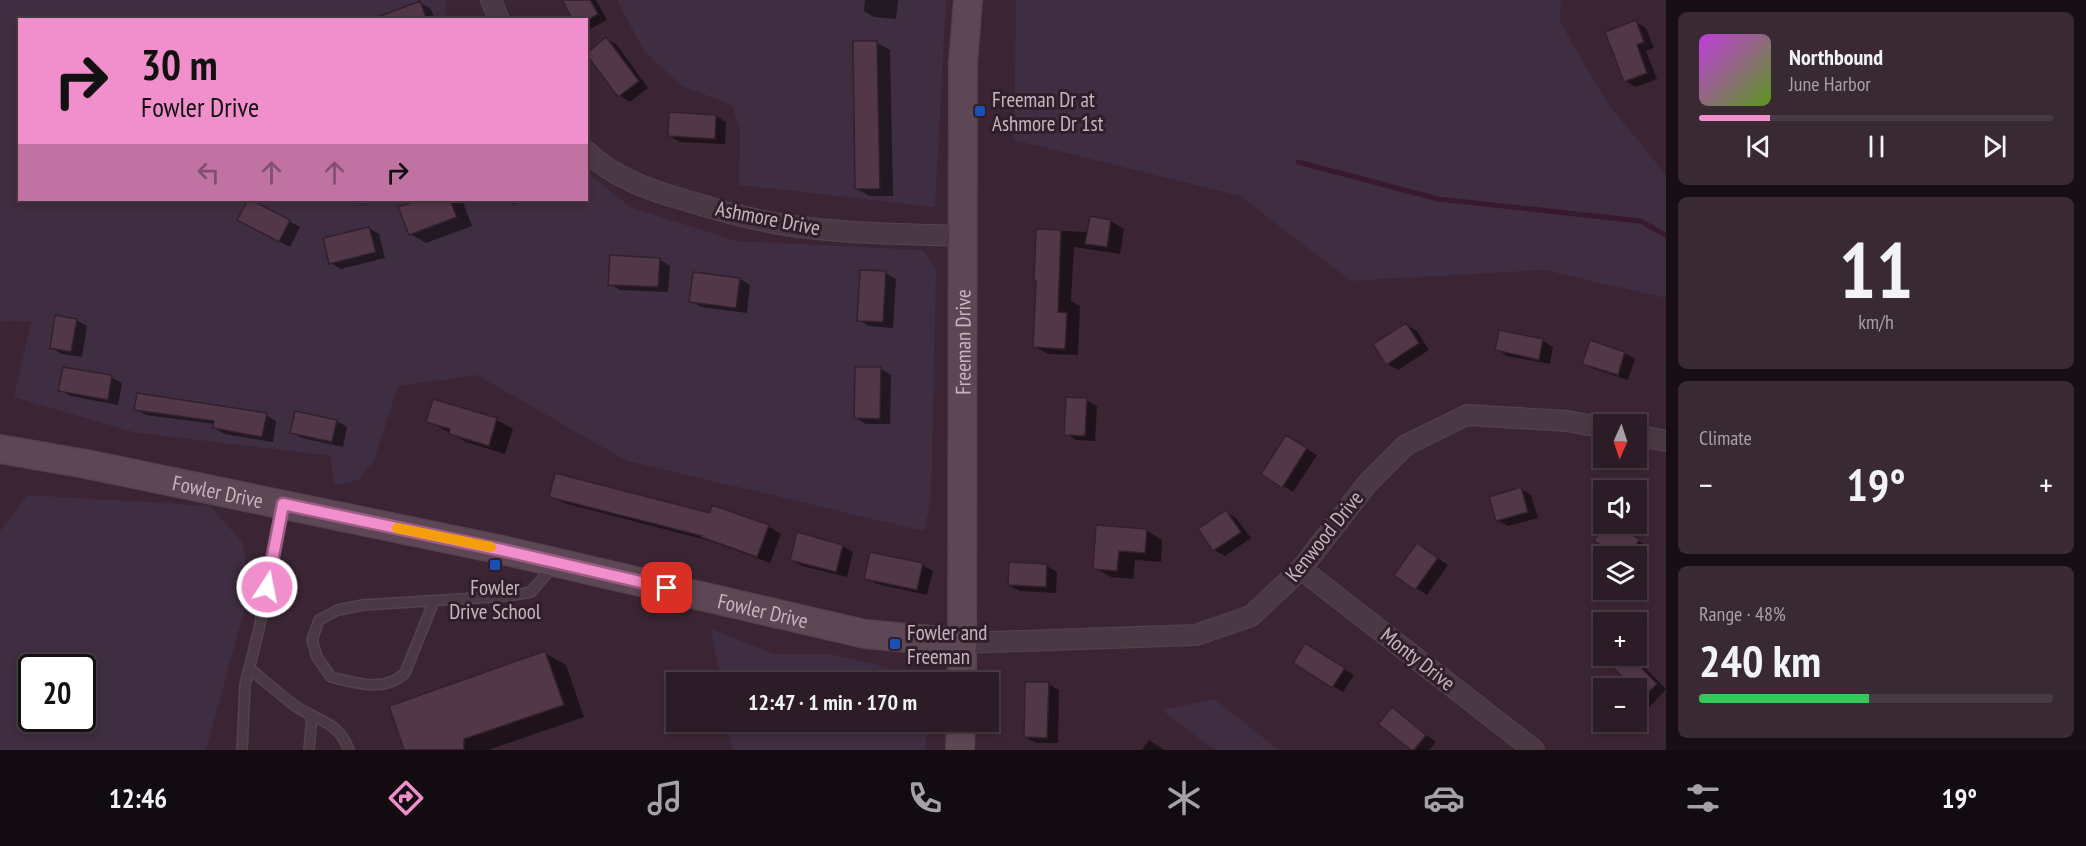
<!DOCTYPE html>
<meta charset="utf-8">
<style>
body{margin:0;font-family:"PT Sans Narrow",sans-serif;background:#382933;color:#f1f3f6;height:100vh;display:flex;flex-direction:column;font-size:22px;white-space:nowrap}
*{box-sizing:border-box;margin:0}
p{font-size:20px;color:#a6a1a7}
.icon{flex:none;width:33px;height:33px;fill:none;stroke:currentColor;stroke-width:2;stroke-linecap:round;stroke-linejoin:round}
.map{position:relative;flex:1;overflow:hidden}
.details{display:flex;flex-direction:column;gap:12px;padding:12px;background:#180f15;width:420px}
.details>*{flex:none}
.hud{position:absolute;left:18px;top:18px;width:570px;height:183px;border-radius:0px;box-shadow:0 3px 9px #0003,0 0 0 2px #483a44;background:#f18fcc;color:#111;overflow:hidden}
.needle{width:39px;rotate:183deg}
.tools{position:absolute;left:1593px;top:414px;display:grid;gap:12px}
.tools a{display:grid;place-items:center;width:54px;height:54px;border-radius:0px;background:#2c1c27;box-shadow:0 3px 9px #0003,0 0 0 2px #483a44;font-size:30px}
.speed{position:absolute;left:18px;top:654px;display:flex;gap:12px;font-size:30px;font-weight:700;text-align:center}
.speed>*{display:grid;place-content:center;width:78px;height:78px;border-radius:50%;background:#2c1c27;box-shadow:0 3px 9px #0003,0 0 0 2px #483a44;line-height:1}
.speed .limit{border:3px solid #111;border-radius:9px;background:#fff;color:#111}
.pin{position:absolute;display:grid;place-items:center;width:51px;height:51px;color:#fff;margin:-26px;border-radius:12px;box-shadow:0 3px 9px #0006}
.me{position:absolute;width:66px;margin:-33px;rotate:11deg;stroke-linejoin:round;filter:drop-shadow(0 0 4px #0008)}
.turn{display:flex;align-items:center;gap:21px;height:126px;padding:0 24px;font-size:27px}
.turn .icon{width:78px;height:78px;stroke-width:2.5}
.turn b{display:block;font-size:42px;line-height:51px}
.lanes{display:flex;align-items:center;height:57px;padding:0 24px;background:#0003;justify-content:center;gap:30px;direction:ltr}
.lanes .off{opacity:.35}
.big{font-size:45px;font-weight:800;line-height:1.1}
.details .widget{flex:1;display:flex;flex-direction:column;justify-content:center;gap:9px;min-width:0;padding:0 21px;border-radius:9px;background:#382933}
.details .dial{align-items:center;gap:0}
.dial b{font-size:78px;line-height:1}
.song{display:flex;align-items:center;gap:18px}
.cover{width:72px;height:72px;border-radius:9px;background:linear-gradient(135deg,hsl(290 70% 55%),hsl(90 70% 35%))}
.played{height:6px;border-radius:3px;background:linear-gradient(90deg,#f18fcc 20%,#483a44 20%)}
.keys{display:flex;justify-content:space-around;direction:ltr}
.heat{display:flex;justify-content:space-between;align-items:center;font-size:33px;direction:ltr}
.charge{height:9px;border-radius:4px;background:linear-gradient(90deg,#34c759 48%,#483a44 0)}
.trip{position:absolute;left:666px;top:672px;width:333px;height:60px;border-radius:0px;background:#2c1c27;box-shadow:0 3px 9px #0003,0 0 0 2px #483a44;font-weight:800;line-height:60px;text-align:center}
.tabs{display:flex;height:96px;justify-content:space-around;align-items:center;background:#120b10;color:#a6a1a7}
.tabs .icon{width:42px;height:42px}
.tabs .on{color:#f18fcc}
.tabs b{font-size:27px;color:#f1f3f6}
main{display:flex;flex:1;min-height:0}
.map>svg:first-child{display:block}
</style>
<main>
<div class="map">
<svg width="1666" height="750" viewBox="0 0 1666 750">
<rect width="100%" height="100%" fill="#3b2534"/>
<path fill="#3f2d41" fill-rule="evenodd" d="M0,0H446L445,20H20V200H345L366,206L373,200H586L587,172L630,207L736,241L923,250L936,270L931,500L924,531L627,461L477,375L398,386L374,460L358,480L334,485L331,456L133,432L14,397L31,322L5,321L0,323Z
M617,0H946L935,207L739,185L740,131L732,105L682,86L644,51Z
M1016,0H1561L1560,22L1608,104L1666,175V298L1544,270L1351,281L1240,196L1014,140Z
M28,495L210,506L243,543L249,593L206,750H0V531ZM32,668H82V718H32Z
M711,629L774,654H830L886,667L920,682H721Z
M1214,699L1279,750H1215L1162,710Z
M727,722H926V750H732Z"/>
<path fill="#0007" d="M564,0H596L607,20L588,30L586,29V20Z
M865,0H898L896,19L874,17L864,11Z
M420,3L431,9L435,20H400Z
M1636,22L1646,28L1654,48L1646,51L1657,79L1636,87L1625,81Z
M606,39L617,45L648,88L630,102L619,95Z
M877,43L890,50L893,196H869L856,188Z
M716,116L726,122L725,144L680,142L670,136Z
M250,200L300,227L290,247L239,220Z
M423,200H462L472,226L426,243L410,234L400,208Z
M505,200H523L513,204Z
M1111,221L1124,229L1120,254L1074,247L1071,301L1080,306L1078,355L1048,354L1035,347L1038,230L1089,232Z
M369,228L379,234L385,258L341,269L331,263Z
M659,259L670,266L668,292L620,290L610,284Z
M694,273L740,279L750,285L747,313L701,307L691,301Z
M885,273L896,279L893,328L869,326L858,320Z
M76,320L87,326L82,357L62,354L52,348Z
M1406,325L1417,331L1429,350L1398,370L1387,364Z
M1501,332L1543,341L1553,347L1550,364L1507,356L1497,349Z
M1591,342L1625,353L1635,359L1628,380L1594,369L1584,363Z
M881,369L891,375L890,424H866L856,418Z
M111,377L122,383L118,405L71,396L60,390Z
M434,400L497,420L513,429L505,454L466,442L428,421Z
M1086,400L1097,406L1095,441L1076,440L1066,434Z
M136,409L266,415L276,421L273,442L225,434L214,428L215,424L146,415Z
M296,412L337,421L347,427L343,447L302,438L292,432Z
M1287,437L1317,455L1293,492L1263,474Z
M1521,489L1531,495L1538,518L1508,526L1497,520Z
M551,496L711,515L768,526L781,534L770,563L710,541L564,503Z
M1226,512L1236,518L1251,538L1225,556L1214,550L1200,530Z
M1606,524H1609L1649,547L1638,565L1636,564V556H1623L1596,540Z
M1146,530L1162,540L1161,562L1135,560L1133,579L1111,577L1095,568Z
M798,534L843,546L853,552L847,577L802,566L792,560Z
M1428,551L1448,565L1427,595L1396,575Z
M922,565L933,571L927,595L877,584L866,578Z
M1047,566L1057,572L1056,593L1020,591L1009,585Z
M1316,651L1354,675L1343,692L1333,686Z
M545,653L566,665L584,717L488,750H406Z
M1621,656H1631L1635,658L1666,689L1646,711L1636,705V688H1620L1628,681L1612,664Z
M1049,684L1059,690L1058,743H1036L1025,737Z
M1392,709L1436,742L1429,750H1413Z
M827,722H853L852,731H838L827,725Z
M1149,740L1164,750H1165H1142Z"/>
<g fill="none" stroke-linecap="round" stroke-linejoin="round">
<path stroke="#38192d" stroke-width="5" d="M1298,162L1438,199L1640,221L1666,235"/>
</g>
<path fill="#523749" stroke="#32202c" stroke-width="1.5" d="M562,0H590L598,14L588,20H573Z
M420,1L427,20H375V18Z
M1636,20L1644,42L1637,45L1647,73L1624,82L1605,32Z
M606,37L639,81L618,97L586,54Z
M853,41H877L880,189H855Z
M669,112L716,115L715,139L668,136Z
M248,200H252L290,220L279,242L237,220Z
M418,200H450L457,217L409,235L398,207Z
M1090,216L1111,220L1107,247L1085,244Z
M369,227L376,252L329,264L323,238Z
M1036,229L1061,230L1058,312L1067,313L1065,349L1033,347L1036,281H1034Z
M610,255L660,258L658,287L608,285Z
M860,270L886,271L883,322L857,321Z
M693,272L740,278L736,308L689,302Z
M55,315L77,319L71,352L50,348Z
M1406,323L1419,343L1386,365L1373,344Z
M1499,330L1543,339L1539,360L1495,350Z
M1590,340L1625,352L1618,375L1582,364Z
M63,367L112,375L108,400L58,391Z
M855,367H881L880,419L854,418Z
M137,393L267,413L262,437L213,428L214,421L134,410Z
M1066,397L1087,398L1085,436L1064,435Z
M433,399L497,418L489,446L449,434L450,429L426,422Z
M295,411L337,420L332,442L290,433Z
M1286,435L1307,448L1282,488L1261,474Z
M555,473L710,513L712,505L769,525L757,557L701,537L702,536L549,497Z
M1521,487L1528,512L1496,521L1489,497Z
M1226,510L1241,532L1213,551L1198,529Z
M1604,524H1612L1640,539L1629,556H1620L1594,541Z
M1096,525L1147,529L1145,553L1119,551L1117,571L1093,569Z
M797,532L843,545L836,572L790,560Z
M1417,543L1438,558L1415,590L1394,575Z
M870,552L923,563L917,590L864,579Z
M1009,562L1047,564L1046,587L1008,585Z
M1305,643L1345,668L1332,688L1293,663Z
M545,651L564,705L464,739V750H404L389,706Z
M1619,656H1630L1657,684L1636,704V688H1618L1626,681L1610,664Z
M1025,682H1049L1047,738L1024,737Z
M1392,707L1426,735L1414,750H1411L1378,724Z"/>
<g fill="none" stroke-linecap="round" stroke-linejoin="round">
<defs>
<path id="lane" d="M434,601L405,673C384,693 357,683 331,677L317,657L312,640L319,620L338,610L363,605L508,596L531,592L553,566
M249,668C265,681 280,695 297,707C319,722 338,721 349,750
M242,750L245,685L259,629L282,507
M309,750L312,715"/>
<path id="street" d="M491,0L499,20
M586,151C614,178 651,191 688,201C720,211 752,220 786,225C844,234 905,234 964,236
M1636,435L1666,441
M1301,569L1534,750
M963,643L1196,635L1251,616L1301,569L1367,484L1406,445L1467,415L1567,421L1604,428"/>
<g id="secondary">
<path id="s1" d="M0,449L86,464L502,550L865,634L963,643"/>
<path id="s2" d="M962,682L963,63L968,0"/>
<path d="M960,750L961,722"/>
</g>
</defs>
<use href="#lane" stroke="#54424e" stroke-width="12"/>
<use href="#street" stroke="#54424e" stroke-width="22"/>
<use href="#secondary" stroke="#54424e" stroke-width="30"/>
<use href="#lane" stroke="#4b3845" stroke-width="9"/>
<use href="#street" stroke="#4b3845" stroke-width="20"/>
<use href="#secondary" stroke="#5e4755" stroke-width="27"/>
</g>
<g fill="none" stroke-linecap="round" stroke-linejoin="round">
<defs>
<path id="route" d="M267,587L283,504L502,550L667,588"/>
</defs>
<use href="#route" stroke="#9d5d85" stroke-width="15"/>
<use href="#route" stroke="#f18fcc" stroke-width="10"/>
<path stroke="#f59e0b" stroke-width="10" d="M397,528L491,547"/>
</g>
<g fill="#1a4fb4" stroke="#301e2a" stroke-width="2">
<rect x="974" y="105" width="12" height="12" rx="3"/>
<rect x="489" y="559" width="12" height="12" rx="3"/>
<rect x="889" y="638" width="12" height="12" rx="3"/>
</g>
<g text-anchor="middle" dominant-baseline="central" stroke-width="6" stroke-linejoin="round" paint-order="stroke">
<g font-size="21" fill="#c7b4c0" stroke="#301e2a" text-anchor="start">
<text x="992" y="99">Freeman Dr at<tspan x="992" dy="24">Ashmore Dr 1st</tspan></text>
<text x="495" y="587" text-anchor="middle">Fowler<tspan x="495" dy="24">Drive School</tspan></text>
<text x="907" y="632">Fowler and<tspan x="907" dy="24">Freeman</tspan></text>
</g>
<g font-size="21" fill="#c7b4c0" stroke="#301e2a">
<text transform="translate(768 218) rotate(11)">Ashmore Drive</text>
<text stroke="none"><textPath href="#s2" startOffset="340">Freeman Drive</textPath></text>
<text stroke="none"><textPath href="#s1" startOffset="222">Fowler Drive</textPath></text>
<text transform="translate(1324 536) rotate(-51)">Kenwood Drive</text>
<text stroke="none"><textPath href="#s1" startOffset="780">Fowler Drive</textPath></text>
<text transform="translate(1418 659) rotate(38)">Monty Drive</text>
</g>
</g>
</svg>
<div class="tools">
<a><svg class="needle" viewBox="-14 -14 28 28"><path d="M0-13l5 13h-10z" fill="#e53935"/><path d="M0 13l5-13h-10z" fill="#a6a1a7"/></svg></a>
<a><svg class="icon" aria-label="sound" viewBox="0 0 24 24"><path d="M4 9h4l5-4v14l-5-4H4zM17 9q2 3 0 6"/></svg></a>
<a><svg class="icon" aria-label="layers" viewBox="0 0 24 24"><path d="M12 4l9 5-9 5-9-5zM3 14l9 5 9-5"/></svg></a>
<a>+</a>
<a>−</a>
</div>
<div class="speed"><div class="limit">20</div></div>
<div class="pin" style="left:667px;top:588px;background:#d93025"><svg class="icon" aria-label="arrive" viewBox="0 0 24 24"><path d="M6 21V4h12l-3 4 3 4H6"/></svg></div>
<svg class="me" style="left:267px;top:587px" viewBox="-20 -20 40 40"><circle r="17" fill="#f18fcc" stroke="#fff" stroke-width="3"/><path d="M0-11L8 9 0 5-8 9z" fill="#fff"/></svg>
<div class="trip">12:47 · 1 min · 170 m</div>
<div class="hud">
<div class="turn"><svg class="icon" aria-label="right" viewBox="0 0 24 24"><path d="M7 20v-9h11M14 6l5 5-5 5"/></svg><div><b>30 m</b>Fowler Drive</div></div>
<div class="lanes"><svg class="icon off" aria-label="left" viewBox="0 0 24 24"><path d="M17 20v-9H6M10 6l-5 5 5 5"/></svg><svg class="icon off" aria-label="ahead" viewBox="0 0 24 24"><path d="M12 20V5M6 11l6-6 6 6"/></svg><svg class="icon off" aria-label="ahead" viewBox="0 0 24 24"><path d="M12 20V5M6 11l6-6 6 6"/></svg><svg class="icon" aria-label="right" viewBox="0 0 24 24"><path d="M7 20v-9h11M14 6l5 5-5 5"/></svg></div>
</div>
</div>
<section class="details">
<div class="widget">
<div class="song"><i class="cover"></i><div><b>Northbound</b><p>June Harbor</p></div></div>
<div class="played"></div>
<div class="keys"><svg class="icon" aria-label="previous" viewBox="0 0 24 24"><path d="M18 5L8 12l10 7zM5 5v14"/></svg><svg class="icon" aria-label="pause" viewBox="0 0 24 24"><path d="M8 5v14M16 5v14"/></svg><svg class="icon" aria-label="next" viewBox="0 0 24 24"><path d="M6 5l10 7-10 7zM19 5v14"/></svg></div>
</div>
<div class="widget dial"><b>11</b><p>km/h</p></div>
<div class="widget"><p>Climate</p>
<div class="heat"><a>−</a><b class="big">19°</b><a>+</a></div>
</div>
<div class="widget"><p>Range · 48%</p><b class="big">240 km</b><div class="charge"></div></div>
</section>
</main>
<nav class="tabs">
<b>12:46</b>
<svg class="icon on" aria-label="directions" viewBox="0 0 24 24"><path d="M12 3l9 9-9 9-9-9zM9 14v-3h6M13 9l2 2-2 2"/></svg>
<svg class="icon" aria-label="music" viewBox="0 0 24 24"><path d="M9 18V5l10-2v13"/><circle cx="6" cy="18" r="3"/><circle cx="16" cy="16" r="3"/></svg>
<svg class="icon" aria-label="phone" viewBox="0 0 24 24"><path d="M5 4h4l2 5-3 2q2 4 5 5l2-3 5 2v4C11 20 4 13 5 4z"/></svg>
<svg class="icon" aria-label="climate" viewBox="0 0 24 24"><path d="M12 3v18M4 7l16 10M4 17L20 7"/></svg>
<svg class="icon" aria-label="car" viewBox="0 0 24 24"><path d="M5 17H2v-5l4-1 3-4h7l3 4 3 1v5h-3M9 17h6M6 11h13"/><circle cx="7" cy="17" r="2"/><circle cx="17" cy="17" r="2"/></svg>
<svg class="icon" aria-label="filters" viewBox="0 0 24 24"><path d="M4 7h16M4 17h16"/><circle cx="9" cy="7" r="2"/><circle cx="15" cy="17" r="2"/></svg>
<b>19°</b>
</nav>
